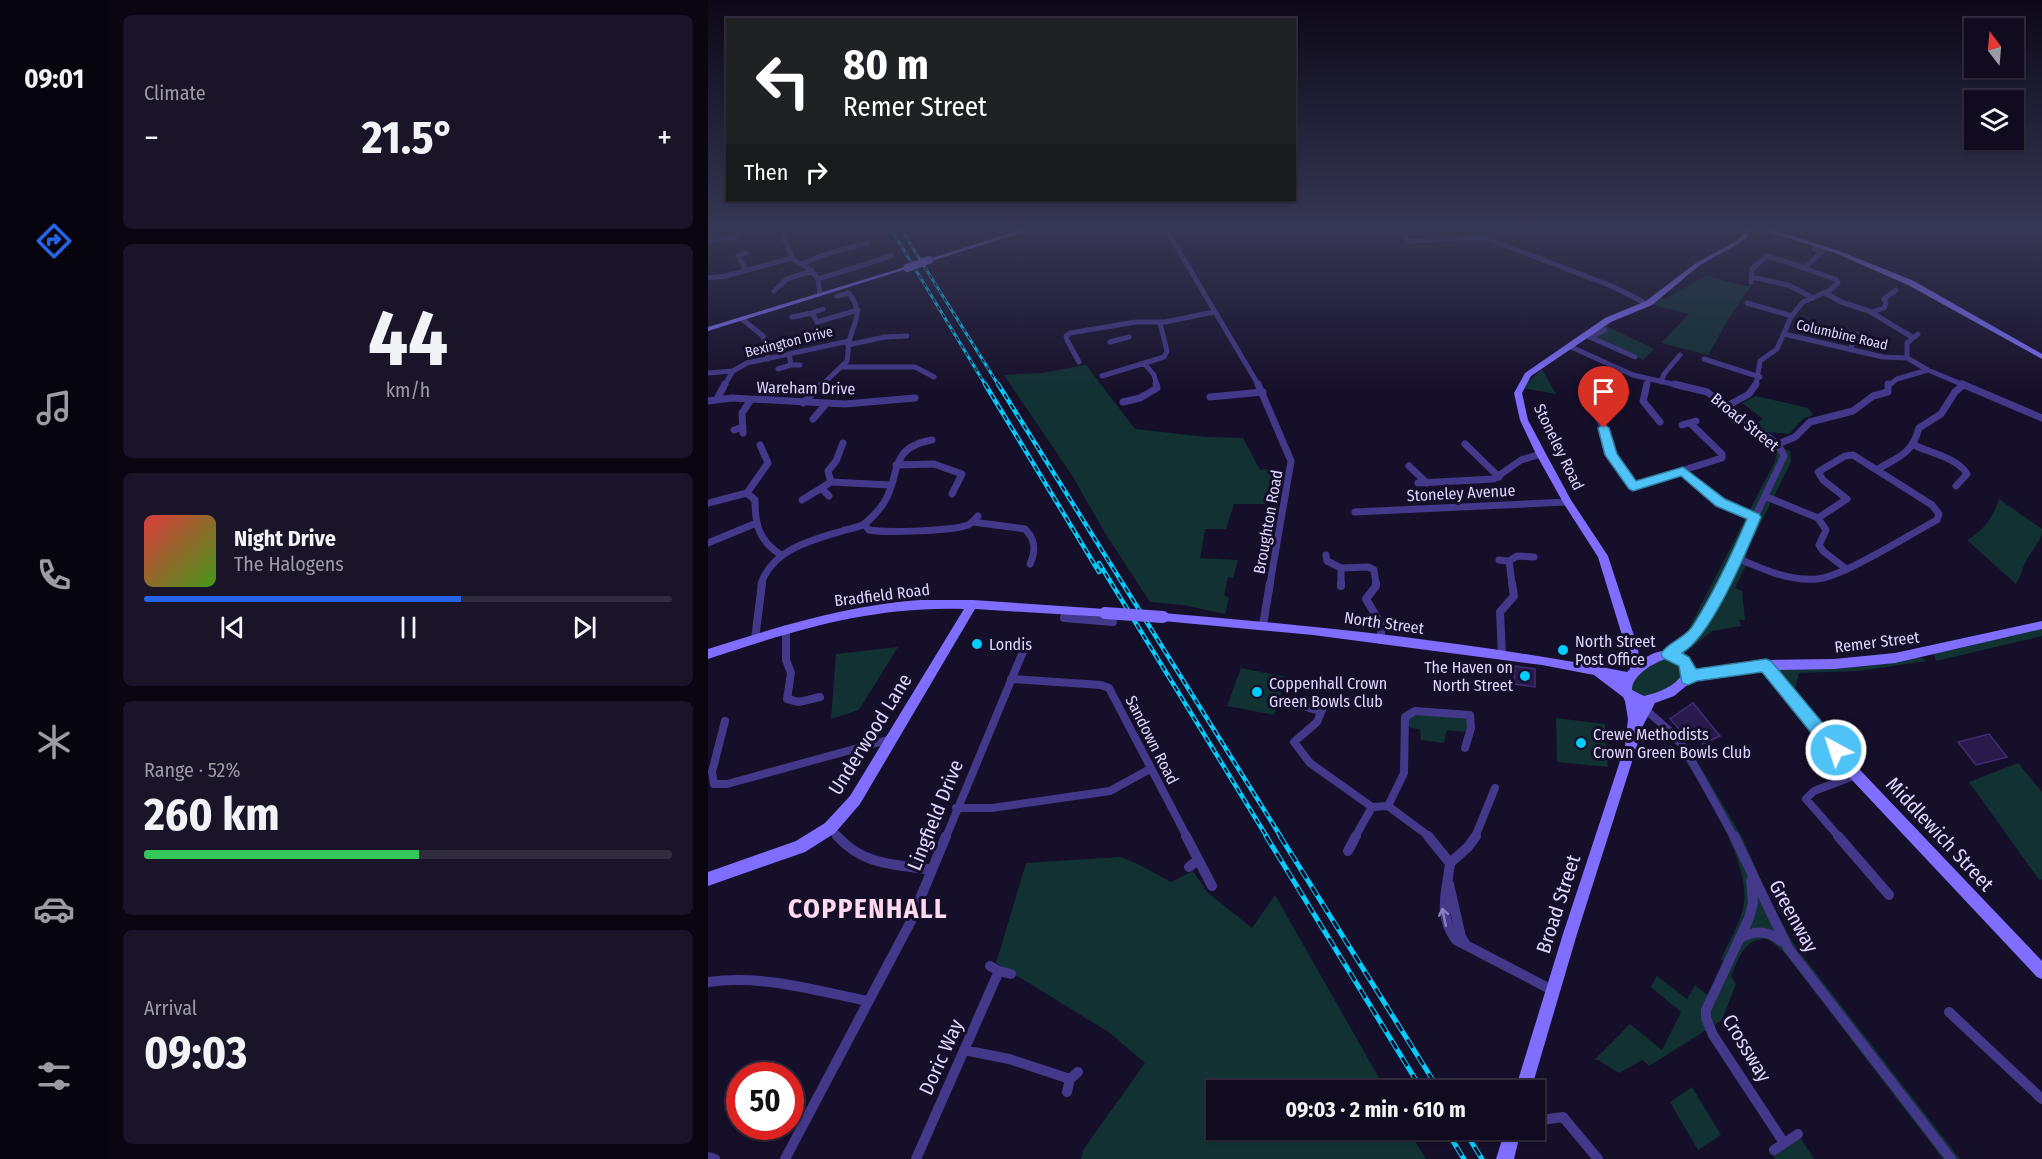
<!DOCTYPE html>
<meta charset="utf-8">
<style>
body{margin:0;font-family:"Fira Sans Condensed",sans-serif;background:#191428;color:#f1f3f6;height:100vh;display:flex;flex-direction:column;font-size:22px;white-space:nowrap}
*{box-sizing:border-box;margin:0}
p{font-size:20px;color:#9c9ba4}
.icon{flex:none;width:33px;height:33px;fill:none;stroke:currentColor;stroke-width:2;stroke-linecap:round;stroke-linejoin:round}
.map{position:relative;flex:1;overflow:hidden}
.drawer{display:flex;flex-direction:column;gap:15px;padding:15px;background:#090611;width:600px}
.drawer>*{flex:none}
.banner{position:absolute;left:18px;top:18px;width:570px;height:183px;border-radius:0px;box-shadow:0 2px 4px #0004,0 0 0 2px #302b3d;background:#202124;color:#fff;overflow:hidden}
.needle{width:39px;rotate:344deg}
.fabs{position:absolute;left:1256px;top:18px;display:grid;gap:12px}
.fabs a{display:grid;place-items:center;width:60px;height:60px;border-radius:0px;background:#100b1f;box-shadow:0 2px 4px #0004,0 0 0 2px #302b3d;font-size:30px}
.speed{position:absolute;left:18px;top:1062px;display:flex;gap:12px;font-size:30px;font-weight:700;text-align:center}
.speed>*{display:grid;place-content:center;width:78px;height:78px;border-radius:50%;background:#100b1f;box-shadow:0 2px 4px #0004,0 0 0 2px #302b3d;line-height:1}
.speed .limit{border:9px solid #d22;background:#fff;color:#111}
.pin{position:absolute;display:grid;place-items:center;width:51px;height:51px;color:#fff;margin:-62px -26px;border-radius:50% 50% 50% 0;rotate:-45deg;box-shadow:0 0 6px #0007}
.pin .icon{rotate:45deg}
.me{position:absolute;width:66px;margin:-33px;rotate:320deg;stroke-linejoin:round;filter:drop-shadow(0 0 4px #0008)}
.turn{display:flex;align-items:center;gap:21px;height:126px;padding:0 18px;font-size:27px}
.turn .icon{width:78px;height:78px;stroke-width:2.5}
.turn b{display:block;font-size:42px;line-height:51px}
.then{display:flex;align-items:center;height:57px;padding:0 18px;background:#0003;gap:12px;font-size:22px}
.big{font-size:45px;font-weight:700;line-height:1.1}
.drawer .widget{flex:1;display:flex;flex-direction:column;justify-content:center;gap:9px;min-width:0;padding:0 21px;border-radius:9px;background:#191428}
.drawer .dial{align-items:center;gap:0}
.dial b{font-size:78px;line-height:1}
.song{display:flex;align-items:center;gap:18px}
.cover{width:72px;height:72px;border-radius:9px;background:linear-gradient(135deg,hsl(0 70% 55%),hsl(100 70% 35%))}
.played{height:6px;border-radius:3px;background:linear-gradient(90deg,#2563eb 60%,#302b3d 60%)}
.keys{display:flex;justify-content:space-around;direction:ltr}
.heat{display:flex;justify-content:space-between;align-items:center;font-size:33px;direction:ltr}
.charge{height:9px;border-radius:4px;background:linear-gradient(90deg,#34c759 52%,#302b3d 0)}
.trip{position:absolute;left:498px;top:1080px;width:339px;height:60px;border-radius:0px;background:#100b1f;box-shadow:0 2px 4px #0004,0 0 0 2px #302b3d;font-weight:700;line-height:60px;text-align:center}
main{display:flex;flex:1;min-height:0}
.dock{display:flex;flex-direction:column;width:108px;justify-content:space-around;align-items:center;background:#06040c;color:#9c9ba4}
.dock .icon{width:42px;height:42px}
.dock .on{color:#2563eb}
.dock b{font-size:27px;color:#f1f3f6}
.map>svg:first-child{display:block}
</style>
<main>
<nav class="dock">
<b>09:01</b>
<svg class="icon on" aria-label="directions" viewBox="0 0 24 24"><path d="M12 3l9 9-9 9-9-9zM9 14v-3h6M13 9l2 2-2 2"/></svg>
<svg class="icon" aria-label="music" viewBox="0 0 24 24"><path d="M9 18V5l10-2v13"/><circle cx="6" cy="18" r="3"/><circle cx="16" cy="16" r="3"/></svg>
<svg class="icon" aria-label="phone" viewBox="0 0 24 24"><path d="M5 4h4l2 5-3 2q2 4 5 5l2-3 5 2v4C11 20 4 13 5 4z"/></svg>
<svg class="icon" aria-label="climate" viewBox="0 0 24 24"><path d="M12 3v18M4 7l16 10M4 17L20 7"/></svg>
<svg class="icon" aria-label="car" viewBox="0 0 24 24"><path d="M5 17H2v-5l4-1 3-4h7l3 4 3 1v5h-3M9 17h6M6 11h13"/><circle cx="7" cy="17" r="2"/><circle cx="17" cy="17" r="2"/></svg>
<svg class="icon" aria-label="filters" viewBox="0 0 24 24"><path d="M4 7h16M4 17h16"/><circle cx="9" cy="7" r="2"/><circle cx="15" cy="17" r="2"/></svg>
</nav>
<section class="drawer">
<div class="widget"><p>Climate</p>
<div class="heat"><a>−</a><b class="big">21.5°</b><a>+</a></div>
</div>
<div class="widget dial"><b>44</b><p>km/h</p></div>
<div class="widget">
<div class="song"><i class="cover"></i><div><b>Night Drive</b><p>The Halogens</p></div></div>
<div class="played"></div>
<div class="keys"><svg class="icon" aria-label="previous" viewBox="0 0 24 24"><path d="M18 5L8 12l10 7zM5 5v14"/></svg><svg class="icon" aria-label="pause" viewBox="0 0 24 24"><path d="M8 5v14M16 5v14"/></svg><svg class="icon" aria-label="next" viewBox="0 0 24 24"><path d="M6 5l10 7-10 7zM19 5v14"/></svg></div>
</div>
<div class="widget"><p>Range · 52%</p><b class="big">260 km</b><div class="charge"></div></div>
<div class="widget"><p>Arrival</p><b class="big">09:03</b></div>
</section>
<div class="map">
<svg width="1334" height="1159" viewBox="0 0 1334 1159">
<rect width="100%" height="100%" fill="#160f29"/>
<path fill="#113133" d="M997,276L1037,286L1044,285L1024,313L1000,355L953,343L981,314L943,304L951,298L957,299Z
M896,325L946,349L935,360L877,335Z
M378,365L427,429L499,437L535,438L552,470L560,469L564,480L574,478L571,504H526L518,529H497L492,558L530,560L525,578L520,577L516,595L521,598L517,614L475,605L442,602L397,533L365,477L296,375L333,373Z
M834,369L848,394L814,388Z
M1048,396L1100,408L1105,415L1095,419L1081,434L1059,432L1047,423L1055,419L1034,403Z
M1065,444L1082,451L1083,462L1038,553L1041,564L1038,566L1027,588L1034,591L1037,620H1031L1033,626L1004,631L984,647L977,645L980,630L1067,461L1069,454Z
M1291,499L1334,529C1334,541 1326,547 1321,556C1315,564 1314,575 1308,584L1259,540C1276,530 1285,518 1291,499Z
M1334,625V636L1228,661L1225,651Z
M190,647L151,710L123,719L128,654Z
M953,655L976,661L977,682L930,699L918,683Z
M1208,655L1219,661L1150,671L1091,673L1086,692L1058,665Z
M533,668L578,677L566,715L519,706Z
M701,712L758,714L763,728L756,732L739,730L736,743L713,740L712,729L703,728L697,723Z
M848,718L897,724L900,767L849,762Z
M970,749H982L1035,839L1063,903L1087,946L1252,1159H1235L1076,952L1060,939C1036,937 1031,959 1023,976L1028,984L1014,1020L941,1066L934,1060L911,1073L890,1060H886L922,1024L954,1050L973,1012L943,987L949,976L979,999L987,985L1003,998L1019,964L1013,959C1020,943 1031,926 1035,908C1046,865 993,786 970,749Z
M1310,763L1334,792V879L1332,881L1261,782Z
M412,857L428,863L463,882L485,871L500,893L544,928L567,895L678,1090H508V1130H700L718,1159H373L375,1150L437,1063L402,1033L288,963L318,863Z
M984,1087L1013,1135L990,1150L962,1102Z
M1090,1134L1106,1159H1067L1063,1152Z"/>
<path fill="#281a4b" stroke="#412b78" stroke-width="1.5" d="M807,666L827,669V687L806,684Z
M985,703L1012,736L995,744L986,732L978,737L962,719Z
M1281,734L1299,757L1268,765L1250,742Z"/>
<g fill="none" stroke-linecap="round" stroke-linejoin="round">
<path stroke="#43388a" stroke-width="5" d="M77,229L75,235L84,258L104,271L110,279L112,294
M458,229L551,386
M691,229L701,241L778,238L906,287L939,304
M77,232L90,229
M125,232L132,230
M0,241L24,238L33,229
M37,253L30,256L38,270
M94,264L121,253L160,243
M1043,277L1080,285L1105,298
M0,278L18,276L84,258
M110,279L183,256
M1043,282L1044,269L1059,256L1097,268
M66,291L79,279L104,271
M1117,293L1133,302L1161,311L1204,337
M1039,303L1084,316
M1164,312L1176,308L1178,303L1176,299L1188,290
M104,313L115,309
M84,317L104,313L109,322L150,310
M34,319L55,336L60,359
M1140,333L1152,335
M1076,334L1175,357L1199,358L1220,370L1258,386
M877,335L927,357
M883,337L897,330
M402,342L421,337
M140,345L177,337L199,336
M861,346L925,375L973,386
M1143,350L1146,334
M81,354L83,365H92
M1199,358V343L1210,334
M996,359L1052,377
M371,362L359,340L358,336L362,333L428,322H457L506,312
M436,363L446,375L449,386
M135,367H207L226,377
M70,369L83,365
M0,373L25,371
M394,376L456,357L459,351L452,323
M953,382L956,374L972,355
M16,386L25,371L39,363L141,341
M113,386L139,361C140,355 140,348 141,342C146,321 156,314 141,293L129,296
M887,386L914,371
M938,386L940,379
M1048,386L1052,361L1069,349L1083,317L1095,302L1122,290L1130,283L1129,280L1096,268L1115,251L1106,249
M1180,386L1189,379L1220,370"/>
<path stroke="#43388a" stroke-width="7" d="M550,384L583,461L562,584
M889,384L876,394L896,428L903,455L925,486L1014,458V454L982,423
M939,384L935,401L952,422
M966,384L999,392L1070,444L1076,456L1015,584
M1254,384L1334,418
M502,397L555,392
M9,399L17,384
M0,401L24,398L137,404L207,398
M415,402L432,398L449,388L448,384
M95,403L114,384
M1019,406L1041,394L1048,384
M105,419L118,404
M974,425L988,421
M26,430L35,427
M35,433L34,413L42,401
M135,443L128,461L120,471L123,482L182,485
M757,444L791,477
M1070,444L1087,437L1102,422L1145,411L1165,396L1180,392V384
M52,445L60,463L39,493L47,500C47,525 51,541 73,555
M1206,445C1222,453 1250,458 1259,474L1248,486
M188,465L226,464L254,474L244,494
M701,466L719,483
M1170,469C1193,455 1203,455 1211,428L1233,414L1247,392L1255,385
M975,471L1012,503L1047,517
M710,483L786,479L813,460L833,454
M114,489L121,496
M1059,497L1110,518
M94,500L123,482
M0,503L39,493
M647,512L859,502
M265,522L317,529C328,540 328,551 322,564
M156,524L161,530C178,533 244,531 260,525C263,524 267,519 270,516
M0,543L46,524
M618,555L619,561L633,568L660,567L666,570L668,584
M1029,558C1054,569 1080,581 1109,579C1135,577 1202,534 1229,520L1231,514L1224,505L1145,455L1137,456L1110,472L1115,480L1139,499L1110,518L1118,530L1111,545L1115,551L1137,568
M791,560L801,561
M633,568V584
M53,584C64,550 103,540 134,531C140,529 150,528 156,524C162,520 171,510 175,504C194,477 178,448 224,440
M804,584L801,561L809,556L826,557"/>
<path stroke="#43388a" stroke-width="8" d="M633,583V586
M668,583V586L658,599L674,626L672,640
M358,612L356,618L405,622
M555,625L562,583
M78,629V660L83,673L79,699L91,702L112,697
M47,639L54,583
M960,654L977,645L988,633L1015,583
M794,655L792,612L806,596L804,583
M303,679L393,685L401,688L479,837
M617,703L609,722L586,742L602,763L664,807L680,806L722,837
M601,708L612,711
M938,710L964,733L977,749L1026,837
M17,721L4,772L6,784H19L183,739
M680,806L696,773L697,717L707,711L762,715L763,728L757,748
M248,808H284L402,791L442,769
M122,828L130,837
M238,837L319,642
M647,837L664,807
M767,837L787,788
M1131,837L1098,799L1106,791L1148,775"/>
<path stroke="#43388a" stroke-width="10" d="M129,836C156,866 186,864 224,870
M478,836L504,886
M720,836L742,863C739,891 729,915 748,940L844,990
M1026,836L1080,948L1243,1159
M1130,836L1181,895
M640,851L648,836
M742,863L760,847L768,836
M481,867L490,860
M1043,881L1045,903L1041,918L998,1010V1018L1005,1035L1076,1143
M741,884L753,937L757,943
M1034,937C1049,930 1060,931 1073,941
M291,971L303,974
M0,982C54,974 108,991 160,1001
M1241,1012L1334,1099
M256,1050L301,1059L362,1079
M359,1092L362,1079L370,1072
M826,1121L855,1117L890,1159
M1066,1150L1090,1134
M0,1157L7,1159
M77,1159L202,923L238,836
M208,1159L291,971L282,966"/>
<path fill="#7f6eff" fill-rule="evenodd" d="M315,229H326L223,261L218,260Z
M1036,229H1042L1039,237L1032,243L992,265L944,305L903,322L823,376L814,393L820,420L838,454L863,500L900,556L929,645L932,661C951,649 959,647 980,658L986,671L1058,660L1126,659L1187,653L1334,621V629L1187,663L1126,669L1069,670L1153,771L1334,961V979L1329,977L1143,779L1055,670L989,680L983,682L966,696L947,703L931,733L929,746L869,934L823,1090H807L855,934L917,746L920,719L917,701L915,697L886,675L834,665L605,635L455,621L451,620L450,617L451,614L455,613C611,626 766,642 919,672L922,669L917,645L890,557L856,504L828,454L812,420L806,393L817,373L897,318L938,301L988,263L1028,241L1034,235ZM958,659L972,664L975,673C967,687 951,692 936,696L924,690C924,675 945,663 958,659Z
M1052,229H1063L1131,251L1206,281L1334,354V359L1200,285L1127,253Z
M197,267L202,268L0,331V327Z
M212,600H265L397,609L401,610L402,613L401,616L397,617L267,609L152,804L127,833L97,852L0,886V872L88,841L117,823L142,796L256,609C162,606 88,630 0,659V649C70,627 139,605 212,600Z
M797,1130H813L806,1159H788Z"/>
<defs>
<path id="rail-far2" d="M183,229L278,386
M193,229L291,386"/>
<path id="rail-far1" d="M277,384L391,572
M290,384L573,837
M391,563L559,837"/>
<path id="rail" d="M558,836L714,1090
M572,836L731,1090
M738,1130L756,1159
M756,1130L774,1159"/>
</defs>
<use href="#rail-far2" stroke="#03cdff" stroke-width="3"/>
<use href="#rail-far1" stroke="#03cdff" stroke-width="4.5"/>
<use href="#rail" stroke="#03cdff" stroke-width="5"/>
<use href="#rail-far2" stroke="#160f29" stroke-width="1.5" stroke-dasharray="4.5" stroke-linecap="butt"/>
<use href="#rail-far1" stroke="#160f29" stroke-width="2" stroke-dasharray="6" stroke-linecap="butt"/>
<use href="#rail" stroke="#160f29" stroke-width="3" stroke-dasharray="10" stroke-linecap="butt"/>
<path stroke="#7f6eff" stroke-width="8" d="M199,268L221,260"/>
<path stroke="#7f6eff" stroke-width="12" d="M397,613L455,617"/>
</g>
<defs><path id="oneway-shaft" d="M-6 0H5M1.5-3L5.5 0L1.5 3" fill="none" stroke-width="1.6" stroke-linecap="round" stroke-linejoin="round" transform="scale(1.5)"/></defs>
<use stroke="#8980bf" href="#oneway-shaft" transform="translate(736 917) rotate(-102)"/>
<linearGradient id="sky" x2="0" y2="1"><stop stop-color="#0c0817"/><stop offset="0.58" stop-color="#363754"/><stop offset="1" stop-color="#363754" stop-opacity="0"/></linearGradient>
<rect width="1334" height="392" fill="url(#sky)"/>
<path fill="#4fc3f7" stroke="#337fa1" stroke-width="1.5" d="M896,424L901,428L909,454L928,481L975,467L1017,499L1051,514L1053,517C1039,550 1004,636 974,653L981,657L988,669L1058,659L1063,661L1133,745L1136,750L1133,756L1128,758L1122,756L1054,672L989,681L980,685L974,683L971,666L955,658L953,654C958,643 976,639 984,627C1006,593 1023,556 1039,519L1008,506L973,476L925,491L921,489L897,455L890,428Z"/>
<g fill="#03cdff" stroke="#160f29" stroke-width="2">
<circle cx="269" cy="644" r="6"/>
<circle cx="855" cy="650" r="6"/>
<circle cx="817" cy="676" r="6"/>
<circle cx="549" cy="692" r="6"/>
<circle cx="873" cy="743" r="6"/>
</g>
<g text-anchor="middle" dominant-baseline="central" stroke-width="6" stroke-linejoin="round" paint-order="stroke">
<g font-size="14" fill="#dfd7ff" stroke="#160f29">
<text transform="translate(1134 335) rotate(13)">Columbine Road</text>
<text transform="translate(81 342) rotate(-14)">Bexington Drive</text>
</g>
<g font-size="16" fill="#dfd7ff" stroke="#160f29">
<text transform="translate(98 388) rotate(1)">Wareham Drive</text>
<text transform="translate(1037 422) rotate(39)">Broad Street</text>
<text transform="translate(851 447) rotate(64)">Stoneley Road</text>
<text transform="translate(753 493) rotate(-3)">Stoneley Avenue</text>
<text transform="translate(560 522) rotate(-80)">Broughton Road</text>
<text transform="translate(174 595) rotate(-7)">Bradfield Road</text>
<text transform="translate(676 623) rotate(8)">North Street</text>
<text transform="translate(1169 642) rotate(-7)">Remer Street</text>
<text transform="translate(444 740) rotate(63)">Sandown Road</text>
</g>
<g font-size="16" fill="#dfd7ff" stroke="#160f29" text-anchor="start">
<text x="867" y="641">North Street<tspan x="867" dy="18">Post Office</tspan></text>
<text x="281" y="644">Londis</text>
<text x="805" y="667" text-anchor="end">The Haven on<tspan x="805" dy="18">North Street</tspan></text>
<text x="561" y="683">Coppenhall Crown<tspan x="561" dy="18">Green Bowls Club</tspan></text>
<text x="885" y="734">Crewe Methodists<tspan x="885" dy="18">Crown Green Bowls Club</tspan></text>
</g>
<g font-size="20" fill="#dfd7ff" stroke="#160f29">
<text transform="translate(162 734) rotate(-58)">Underwood Lane</text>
<text transform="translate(227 815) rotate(-68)">Lingfield Drive</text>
<text transform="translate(1232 834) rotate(47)">Middlewich Street</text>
<text transform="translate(850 904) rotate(-72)">Broad Street</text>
<text transform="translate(1086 916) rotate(61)">Greenway</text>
<text transform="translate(1039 1048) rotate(59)">Crossway</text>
<text transform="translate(233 1057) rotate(-66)">Doric Way</text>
</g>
<g font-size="27" font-weight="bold" letter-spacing="1.5" fill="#ffd9ed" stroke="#160f29">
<text x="160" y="909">COPPENHALL</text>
</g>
</g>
</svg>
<div class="fabs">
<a><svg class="needle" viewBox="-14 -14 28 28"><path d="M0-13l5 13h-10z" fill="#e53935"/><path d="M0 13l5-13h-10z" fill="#9c9ba4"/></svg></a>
<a><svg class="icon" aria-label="layers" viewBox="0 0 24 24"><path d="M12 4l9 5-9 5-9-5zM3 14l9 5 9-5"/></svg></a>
</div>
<div class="speed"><div class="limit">50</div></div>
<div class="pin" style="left:896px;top:428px;background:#d93025"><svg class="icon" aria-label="arrive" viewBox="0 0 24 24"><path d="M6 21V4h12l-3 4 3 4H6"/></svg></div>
<svg class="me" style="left:1128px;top:750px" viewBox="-20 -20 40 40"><circle r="17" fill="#4fc3f7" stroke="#fff" stroke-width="3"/><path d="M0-11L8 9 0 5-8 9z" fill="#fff"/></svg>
<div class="trip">09:03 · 2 min · 610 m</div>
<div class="banner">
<div class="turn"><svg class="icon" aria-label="left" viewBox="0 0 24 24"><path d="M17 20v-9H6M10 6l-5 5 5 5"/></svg><div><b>80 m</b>Remer Street</div></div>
<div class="then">Then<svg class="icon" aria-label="right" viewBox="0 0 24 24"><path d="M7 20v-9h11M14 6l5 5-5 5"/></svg></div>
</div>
</div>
</main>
